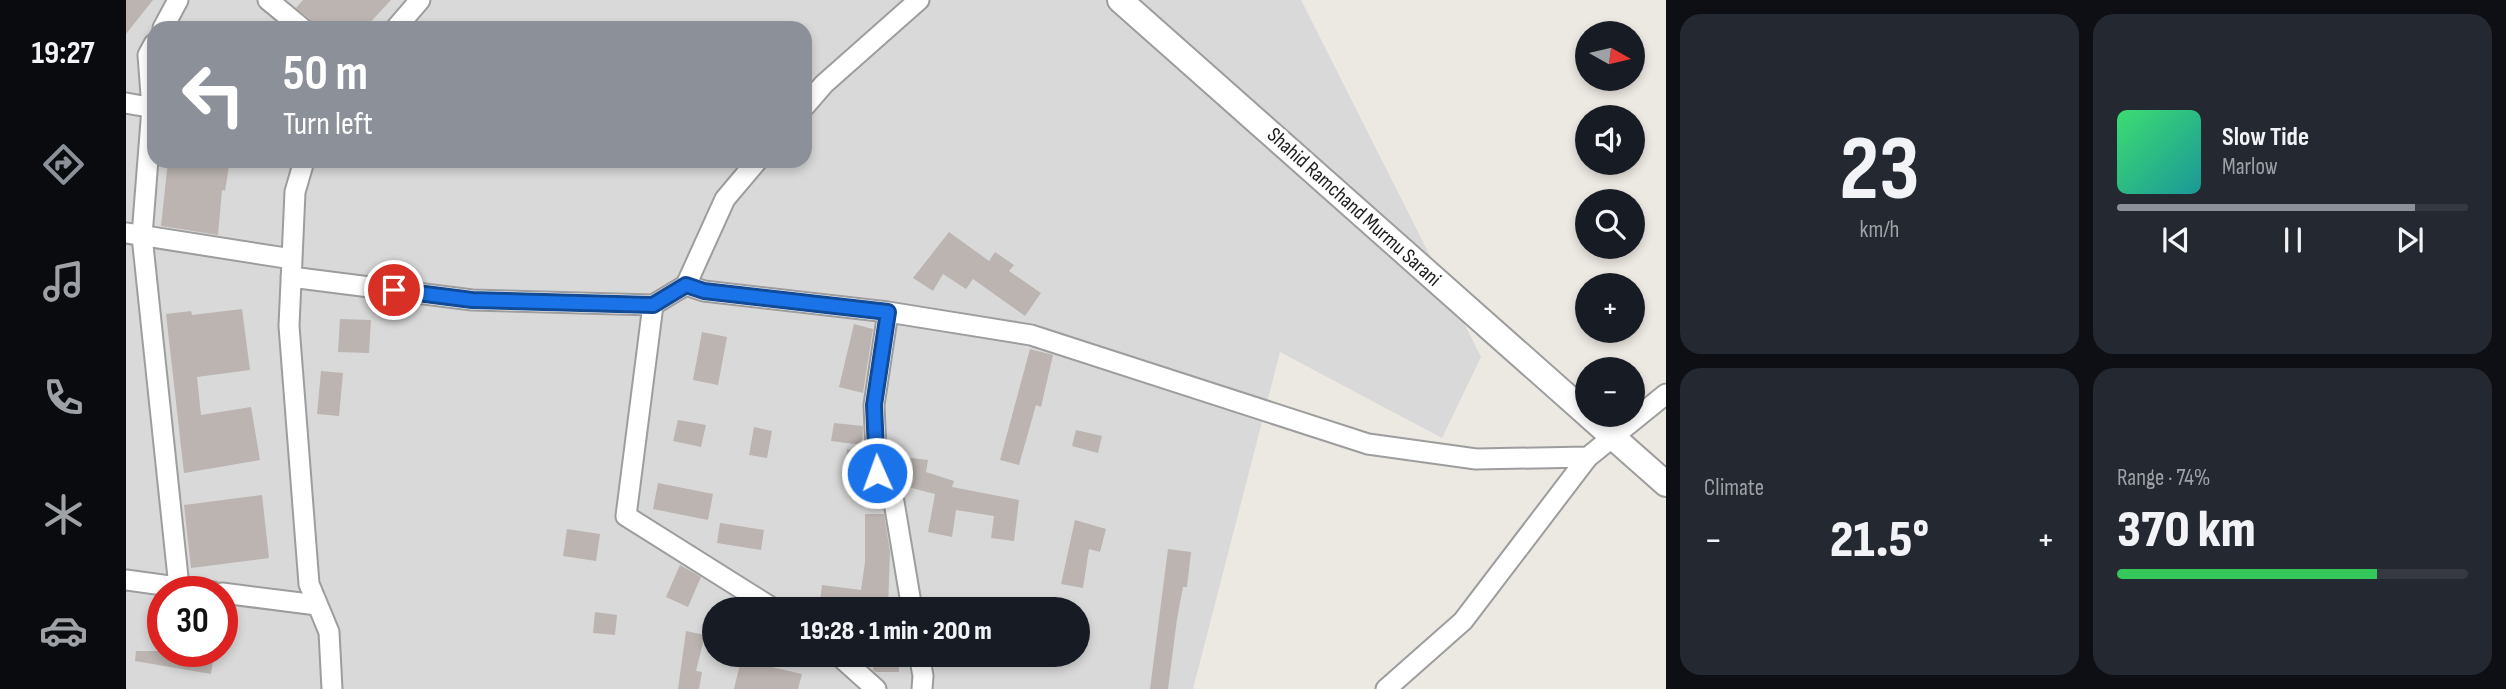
<!DOCTYPE html>
<meta charset="utf-8">
<style>
body{margin:0;font-family:"Sofia Sans Condensed",sans-serif;background:#242831;color:#f1f3f6;height:100vh;display:flex;flex-direction:column;font-size:26px;white-space:nowrap}
*{box-sizing:border-box;margin:0}
p{font-size:23px;color:#9ea1a6}
.icon{flex:none;width:38px;height:38px;fill:none;stroke:currentColor;stroke-width:2;stroke-linecap:round;stroke-linejoin:round}
.map{position:relative;flex:1;overflow:hidden}
.details{display:flex;flex-direction:column;gap:14px;padding:14px;background:#0d0f14;width:840px}
.details>*{flex:none}
.banner{position:absolute;left:21px;top:21px;width:665px;height:147px;border-radius:21px;box-shadow:0 4px 10px #0003;background:#8c9099;color:#fff;overflow:hidden}
.needle{width:46px;rotate:98deg}
.tools{position:absolute;left:1449px;top:21px;display:grid;gap:14px}
.tools a{display:grid;place-items:center;width:70px;height:70px;border-radius:50%;background:#171b24;box-shadow:0 4px 10px #0003;font-size:35px}
.speed{position:absolute;left:21px;top:576px;display:flex;gap:14px;font-size:35px;font-weight:700;text-align:center}
.speed>*{display:grid;place-content:center;width:91px;height:91px;border-radius:50%;background:#171b24;box-shadow:0 4px 10px #0003;line-height:1}
.speed .limit{border:10px solid #d22;background:#fff;color:#111}
.pin{position:absolute;display:grid;place-items:center;width:60px;height:60px;color:#fff;margin:-30px;border:4px solid #fff;border-radius:50%;box-shadow:0 2px 7px #0007}
.me{position:absolute;width:77px;margin:-38px;rotate:358deg;stroke-linejoin:round;filter:drop-shadow(0 0 5px #0008)}
.turn{display:flex;align-items:center;gap:24px;height:147px;padding:0 21px;font-size:32px}
.turn .icon{width:91px;height:91px;stroke-width:2.5}
.turn b{display:block;font-size:49px;line-height:60px}
.big{font-size:52px;font-weight:800;line-height:1.1}
.details .tile{flex:1;display:flex;flex-direction:column;justify-content:center;gap:10px;min-width:0;padding:0 24px;border-radius:21px;background:#242831}
.details .dial{align-items:center;gap:0}
.dial b{font-size:91px;line-height:1}
.song{display:flex;align-items:center;gap:21px}
.cover{width:84px;height:84px;border-radius:10px;background:linear-gradient(135deg,hsl(140 70% 55%),hsl(180 70% 35%))}
.played{height:7px;border-radius:4px;background:linear-gradient(90deg,#8c9099 85%,#363941 85%)}
.keys{display:flex;justify-content:space-around;direction:ltr}
.heat{display:flex;justify-content:space-between;align-items:center;font-size:38px;direction:ltr}
.charge{height:10px;border-radius:5px;background:linear-gradient(90deg,#34c759 74%,#363941 0)}
.details .tiles{flex:1;display:grid;gap:14px;grid-template-columns:repeat(2,1fr)}
.trip{position:absolute;left:576px;top:597px;width:388px;height:70px;border-radius:35px;background:#171b24;box-shadow:0 4px 10px #0003;font-weight:800;line-height:70px;text-align:center}
main{display:flex;flex:1;min-height:0}
.dock{display:flex;flex-direction:column;width:126px;justify-content:space-around;align-items:center;background:#090b0e;color:#9ea1a6}
.dock .icon{width:49px;height:49px}
.dock .current{color:#8c9099}
.dock b{font-size:32px;color:#f1f3f6}
.map>svg:first-child{display:block}
</style>
<main>
<nav class="dock">
<b>19:27</b>
<svg class="icon current" aria-label="directions" viewBox="0 0 24 24"><path d="M12 3l9 9-9 9-9-9zM9 14v-3h6M13 9l2 2-2 2"/></svg>
<svg class="icon" aria-label="music" viewBox="0 0 24 24"><path d="M9 18V5l10-2v13"/><circle cx="6" cy="18" r="3"/><circle cx="16" cy="16" r="3"/></svg>
<svg class="icon" aria-label="phone" viewBox="0 0 24 24"><path d="M5 4h4l2 5-3 2q2 4 5 5l2-3 5 2v4C11 20 4 13 5 4z"/></svg>
<svg class="icon" aria-label="climate" viewBox="0 0 24 24"><path d="M12 3v18M4 7l16 10M4 17L20 7"/></svg>
<svg class="icon" aria-label="car" viewBox="0 0 24 24"><path d="M5 17H2v-5l4-1 3-4h7l3 4 3 1v5h-3M9 17h6M6 11h13"/><circle cx="7" cy="17" r="2"/><circle cx="17" cy="17" r="2"/></svg>
</nav>
<div class="map">
<svg width="1540" height="689" viewBox="0 0 1540 689">
<rect width="100%" height="100%" fill="#ece8e2"/>
<path fill="#dad9d9" fill-rule="evenodd" d="M0,0H1175L1355,357L1316,438L1154,352L1067,689H0ZM28,28H679V161H28ZM37,592H96V651H37ZM588,609H952V654H588Z"/>
<path fill="#bbb4b0" d="M0,0H27L0,34Z
M177,0H265L239,28H188L184,19L170,8Z
M42,161L103,166L99,191L96,190L92,235L35,226Z
M823,232L863,261L869,252L888,265L883,271L915,293L899,316L847,279L840,289L817,274L807,291L787,278Z
M116,309L124,370L71,377L75,415L125,407L134,460L58,473L40,314L65,311L66,315Z
M214,319L245,320L243,353L212,352Z
M728,324L747,329L737,393L713,387Z
M576,332L601,337L592,385L567,380Z
M904,349L927,355L915,407L910,405L893,465L874,460Z
M195,371L217,373L213,416L191,414Z
M552,420L580,425L575,447L547,441Z
M708,423L737,426L736,445L705,441Z
M628,427L646,431L641,458L623,455Z
M950,430L976,436L972,453L946,446Z
M721,449L738,451L736,490L719,489Z
M778,457L802,460L800,472L828,481L826,487L893,500L888,541L865,538L868,516L830,510L826,537L802,532L809,494L774,485Z
M532,483L587,494L582,520L527,509Z
M136,495L143,558L65,568L58,505Z
M739,514H758L764,552L762,608L693,609L696,585L735,590L739,562Z
M949,520L980,529L974,552L963,549L957,588L935,584Z
M594,523L638,530L635,550L591,543Z
M441,529L474,534L470,561L437,556Z
M1042,549L1065,552L1061,587H1057L1051,619L1042,689H1024Z
M554,565L575,577L562,607L540,597Z
M469,612L491,615L489,635L467,633Z
M560,631L579,635L570,671L576,672L573,689H552Z
M10,651H88L85,674L9,661Z
M747,654H773V672H750L747,670Z
M615,660L676,674L672,689H608Z"/>
<g fill="none" stroke-linecap="round" stroke-linejoin="round">
<defs>
<path id="minor" d="M142,0L176,28
M37,28L52,0
M270,28L294,0
M28,44L22,55L26,108L16,236L53,587
M0,103L28,108
M679,106L698,84L793,0
M178,161L169,192L163,326L183,584L203,632L206,689
M0,233L166,259
M165,277L346,300L527,305L560,285L599,199L631,161
M560,285L578,291L762,312L905,335L1242,444L1350,459L1462,457L1540,394
M527,305L500,516L648,609
M762,312L748,405L751,473L768,502L786,609
M0,580L87,592
M96,593L191,605
M711,654L750,689
M793,654L797,676L796,689
M1260,689L1337,621L1462,457"/>
<path id="tertiary" d="M994,0L1461,414
M1462,415L1540,484"/>
</defs>
<use href="#minor" stroke="#9d9d9d" stroke-width="23"/>
<use href="#tertiary" stroke="#9d9d9d" stroke-width="28"/>
<use href="#minor" stroke="#fff" stroke-width="19"/>
<use href="#tertiary" stroke="#fff" stroke-width="24"/>
</g>
<g fill="none" stroke-linecap="round" stroke-linejoin="round">
<defs>
<path id="route" d="M268,290L346,300L527,305L560,285L578,291L762,312L748,405L751,473"/>
</defs>
<use href="#route" stroke="#114b97" stroke-width="18"/>
<use href="#route" stroke="#1a73e8" stroke-width="12"/>
</g>
<g text-anchor="middle" dominant-baseline="central" stroke-width="7" stroke-linejoin="round" paint-order="stroke">
<g font-size="21" fill="#1c1c1c" stroke="#fff">
<text transform="translate(1228 207) rotate(42)">Shahid Ramchand Murmu Sarani</text>
</g>
</g>
</svg>
<div class="tools">
<a><svg class="needle" viewBox="-14 -14 28 28"><path d="M0-13l5 13h-10z" fill="#e53935"/><path d="M0 13l5-13h-10z" fill="#9ea1a6"/></svg></a>
<a><svg class="icon" aria-label="sound" viewBox="0 0 24 24"><path d="M4 9h4l5-4v14l-5-4H4zM17 9q2 3 0 6"/></svg></a>
<a><svg class="icon" aria-label="search" viewBox="0 0 24 24"><circle cx="10" cy="10" r="6"/><path d="M15 15l6 6"/></svg></a>
<a>+</a>
<a>−</a>
</div>
<div class="speed"><div class="limit">30</div></div>
<div class="pin" style="left:268px;top:290px;background:#d93025"><svg class="icon" aria-label="arrive" viewBox="0 0 24 24"><path d="M6 21V4h12l-3 4 3 4H6"/></svg></div>
<svg class="me" style="left:751px;top:473px" viewBox="-20 -20 40 40"><circle r="17" fill="#1a73e8" stroke="#fff" stroke-width="3"/><path d="M0-11L8 9 0 5-8 9z" fill="#fff"/></svg>
<div class="trip">19:28 · 1 min · 200 m</div>
<div class="banner">
<div class="turn"><svg class="icon" aria-label="left" viewBox="0 0 24 24"><path d="M17 20v-9H6M10 6l-5 5 5 5"/></svg><div><b>50 m</b>Turn left</div></div>
</div>
</div>
<section class="details">
<div class="tiles">
<div class="tile dial"><b>23</b><p>km/h</p></div>
<div class="tile">
<div class="song"><i class="cover"></i><div><b>Slow Tide</b><p>Marlow</p></div></div>
<div class="played"></div>
<div class="keys"><svg class="icon" aria-label="previous" viewBox="0 0 24 24"><path d="M18 5L8 12l10 7zM5 5v14"/></svg><svg class="icon" aria-label="pause" viewBox="0 0 24 24"><path d="M8 5v14M16 5v14"/></svg><svg class="icon" aria-label="next" viewBox="0 0 24 24"><path d="M6 5l10 7-10 7zM19 5v14"/></svg></div>
</div>
<div class="tile"><p>Climate</p>
<div class="heat"><a>−</a><b class="big">21.5°</b><a>+</a></div>
</div>
<div class="tile"><p>Range · 74%</p><b class="big">370 km</b><div class="charge"></div></div>
</div>
</section>
</main>
